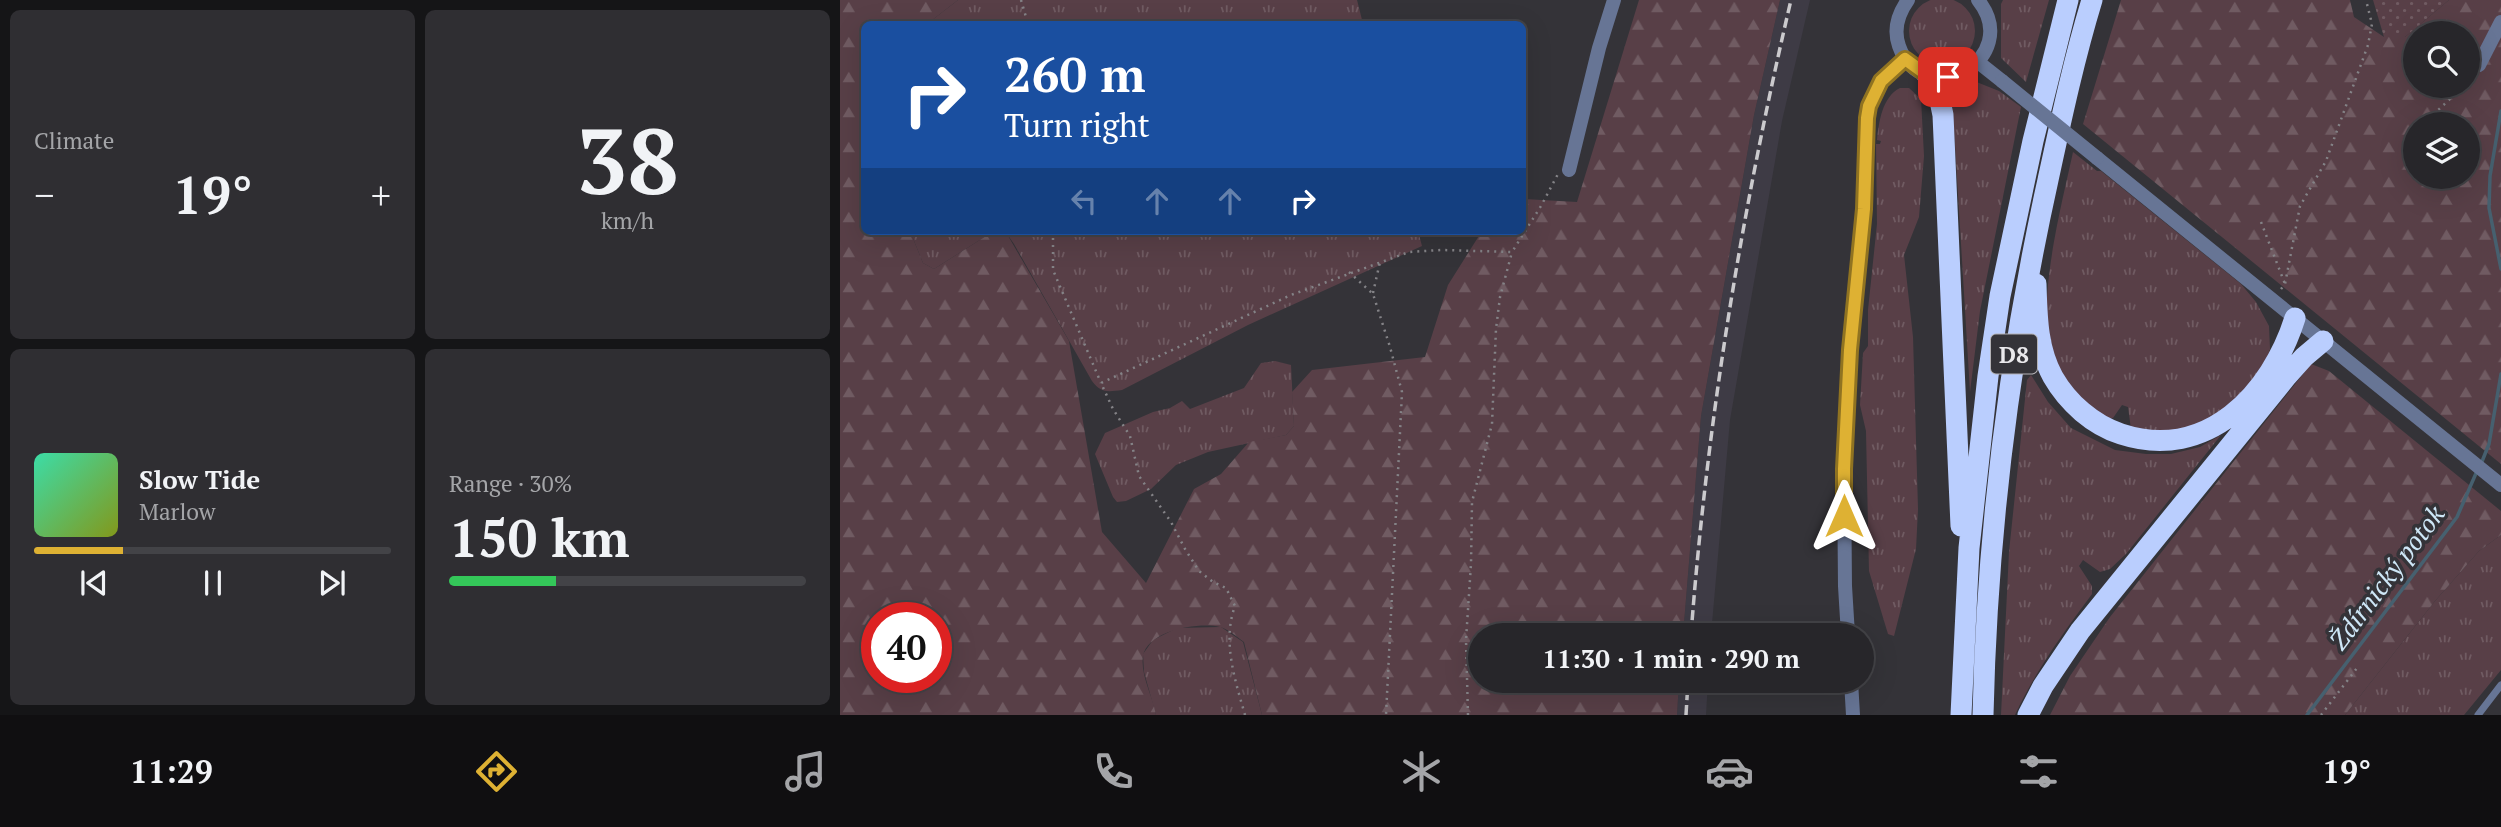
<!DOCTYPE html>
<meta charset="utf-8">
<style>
body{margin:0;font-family:"PT Serif",serif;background:#2f2e32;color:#f1f3f6;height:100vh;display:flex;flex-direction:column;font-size:26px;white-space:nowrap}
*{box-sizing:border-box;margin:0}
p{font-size:23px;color:#a4a5a8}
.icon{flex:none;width:38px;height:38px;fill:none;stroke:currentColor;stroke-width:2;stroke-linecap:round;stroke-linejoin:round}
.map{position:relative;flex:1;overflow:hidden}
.drawer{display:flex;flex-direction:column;gap:10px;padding:10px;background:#151517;width:840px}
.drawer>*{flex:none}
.banner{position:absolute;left:21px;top:21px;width:665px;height:214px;border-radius:10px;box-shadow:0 7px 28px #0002,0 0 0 2px #434347;background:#1a4fa0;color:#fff;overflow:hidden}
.controls{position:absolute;left:1563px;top:21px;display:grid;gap:14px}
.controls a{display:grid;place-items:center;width:77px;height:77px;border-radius:50%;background:#27262a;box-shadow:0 7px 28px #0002,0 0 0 2px #434347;font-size:35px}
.speed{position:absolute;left:21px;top:602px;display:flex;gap:14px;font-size:35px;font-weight:700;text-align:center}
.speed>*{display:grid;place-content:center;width:91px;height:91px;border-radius:50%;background:#27262a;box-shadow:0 7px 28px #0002,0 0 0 2px #434347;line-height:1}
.speed .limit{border:10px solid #d22;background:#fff;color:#111}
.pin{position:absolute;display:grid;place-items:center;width:60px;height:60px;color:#fff;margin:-30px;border-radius:14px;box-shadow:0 4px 10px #0006}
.me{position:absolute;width:77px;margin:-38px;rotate:0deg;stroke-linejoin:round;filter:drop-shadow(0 0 5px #0008)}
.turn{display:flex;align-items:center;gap:24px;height:147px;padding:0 28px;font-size:32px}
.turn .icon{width:91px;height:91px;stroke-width:2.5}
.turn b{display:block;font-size:49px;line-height:60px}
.lanes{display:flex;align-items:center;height:66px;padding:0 28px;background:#0003;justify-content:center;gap:35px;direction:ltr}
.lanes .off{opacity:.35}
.big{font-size:52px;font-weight:700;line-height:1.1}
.drawer .card{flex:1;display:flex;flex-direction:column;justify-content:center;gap:10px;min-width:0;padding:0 24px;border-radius:10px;background:#2f2e32}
.drawer .dial{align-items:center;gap:0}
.dial b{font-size:91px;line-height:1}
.song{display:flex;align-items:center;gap:21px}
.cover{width:84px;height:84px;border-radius:10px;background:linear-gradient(135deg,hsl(160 70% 55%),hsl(70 70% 35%))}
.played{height:7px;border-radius:4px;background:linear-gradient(90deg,#deb133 25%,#434347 25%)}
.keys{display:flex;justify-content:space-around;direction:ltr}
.heat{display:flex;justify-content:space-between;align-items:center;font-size:38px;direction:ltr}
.charge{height:10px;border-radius:5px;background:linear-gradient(90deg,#34c759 30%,#434347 0)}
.drawer .tiles{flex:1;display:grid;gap:10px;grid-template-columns:repeat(2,1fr)}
.trip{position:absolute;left:628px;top:623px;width:406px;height:70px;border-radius:35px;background:#27262a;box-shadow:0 7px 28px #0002,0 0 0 2px #434347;font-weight:700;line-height:70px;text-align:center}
.dock{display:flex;height:112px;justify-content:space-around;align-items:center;background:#100f11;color:#a4a5a8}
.dock .icon{width:49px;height:49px}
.dock .on{color:#deb133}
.dock b{font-size:32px;color:#f1f3f6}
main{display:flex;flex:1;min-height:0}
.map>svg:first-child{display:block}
</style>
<main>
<section class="drawer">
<div class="tiles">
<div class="card"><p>Climate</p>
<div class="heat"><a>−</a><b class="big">19°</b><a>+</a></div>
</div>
<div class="card dial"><b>38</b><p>km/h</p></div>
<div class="card">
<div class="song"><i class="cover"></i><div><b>Slow Tide</b><p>Marlow</p></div></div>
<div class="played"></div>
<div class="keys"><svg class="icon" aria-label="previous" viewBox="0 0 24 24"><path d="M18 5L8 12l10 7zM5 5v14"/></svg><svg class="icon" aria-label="pause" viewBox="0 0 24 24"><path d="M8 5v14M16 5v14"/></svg><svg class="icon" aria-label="next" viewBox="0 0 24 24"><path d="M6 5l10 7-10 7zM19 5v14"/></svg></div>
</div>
<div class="card"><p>Range · 30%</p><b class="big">150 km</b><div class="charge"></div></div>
</div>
</section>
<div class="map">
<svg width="1661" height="715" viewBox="0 0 1661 715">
<defs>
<pattern id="grass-tufts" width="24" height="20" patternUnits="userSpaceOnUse" patternTransform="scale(1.75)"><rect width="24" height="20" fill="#583f47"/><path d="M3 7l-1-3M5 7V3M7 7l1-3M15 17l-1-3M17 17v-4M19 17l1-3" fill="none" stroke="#705b62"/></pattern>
<pattern id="forest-firs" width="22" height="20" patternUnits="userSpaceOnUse" patternTransform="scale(1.75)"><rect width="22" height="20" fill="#583f47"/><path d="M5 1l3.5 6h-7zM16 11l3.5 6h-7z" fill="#705b62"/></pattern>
<pattern id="park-dots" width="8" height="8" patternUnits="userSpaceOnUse" patternTransform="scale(1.75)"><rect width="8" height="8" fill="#583f47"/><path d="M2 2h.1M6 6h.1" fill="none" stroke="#705b62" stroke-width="1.8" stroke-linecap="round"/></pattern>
</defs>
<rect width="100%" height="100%" fill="#343338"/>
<path fill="#3e3b45" d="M940,0H970L942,121L890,420L871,635H843L861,416L914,115Z
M839,681H868L866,715H837Z"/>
<path fill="url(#grass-tufts)" d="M1069 31a33 33 0 1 1 66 0a33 33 0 1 1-66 0Z
M118,0H517L523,24H87Z
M1163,0H1209L1186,82L1161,58V4Z
M1129,79L1159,91L1181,107L1140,311L1130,392L1112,95L1118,84Z
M1060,88H1069L1081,99L1084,156L1079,217L1064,255L1073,337L1078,509L1076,549L1054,636L1048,634L1029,571L1026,431L1020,405L1023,353L1028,346V310L1037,224L1036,144H1040L1041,141L1037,140C1039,122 1042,97 1060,88Z
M1233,152L1257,171H1261L1401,284L1416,302L1429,326L1430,349L1426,366L1381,415L1335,433L1291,429L1288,407L1282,405L1273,418L1266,419C1250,409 1227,386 1217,369C1190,321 1222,205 1233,152Z
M70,231H154L94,269L83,263Z
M158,231H578L582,246L408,325L282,390C267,392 261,393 252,381L174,244L167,234Z
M435,361L451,365L454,426L446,435L368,452L336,465L311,489L286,501L277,502L273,497L255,454L265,433L313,412L330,408L342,401L350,409L404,388L421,363Z
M1191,375L1208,402L1231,428L1275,450L1306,454H1331L1360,447L1381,435L1286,554L1270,569L1260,572L1243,560L1239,566L1252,586V594C1223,633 1196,670 1175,715H1161L1169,552L1187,380Z
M1661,535V670L1624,715H1505L1595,601L1639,551Z
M381,627L403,642L422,715H316L304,672L303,654L313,640L337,628Z"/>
<path fill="url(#forest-firs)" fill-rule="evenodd" d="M0,0H118L87,24H24V231H70L83,263L94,269L154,231L167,234L229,341L262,532L306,583L354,489L381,474L409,442L446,435L454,426L452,392L472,370L585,357L608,285L642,231H682L683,199L737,202L799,0H940L914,115L861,416L843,635H640V681H839L837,715H422L404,642C397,637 388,629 380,627C359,622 308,630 303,656C300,675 313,696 316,715H0ZM37,618H96V677H37Z
M1281,0H1510L1514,17L1544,37H1565L1609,0H1661V464L1243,124ZM1575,33H1628V86H1575ZM1575,124H1628V177H1575Z
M1471,364L1489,371L1661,511V535L1639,551L1595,601L1505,715H1210L1230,676L1270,617Z"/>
<path fill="url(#park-dots)" d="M1533,0H1609L1565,37H1544Z"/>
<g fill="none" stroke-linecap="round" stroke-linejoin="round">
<path stroke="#46606f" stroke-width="3.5" d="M1661,111L1650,176L1649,208L1661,269
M1641,464L1649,444L1661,374
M1467,715L1617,517L1637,471"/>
<path stroke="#848387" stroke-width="2.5" stroke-dasharray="2 5" stroke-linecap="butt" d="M181,0L188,24
M1583,124L1624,86
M1572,137L1575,133
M1421,222L1445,284
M213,231V270L261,383
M509,272L533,294L550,347L562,392L546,715
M1441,289L1445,284L1460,206L1486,161L1528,45L1532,24L1526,0
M533,293L540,262
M405,715C395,680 382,641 395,606L386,588L373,582L359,571L345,549L331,522L299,476L290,436L273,409L261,383L451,295L569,252L601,250L672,252L701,206L718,174
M628,715L626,640L631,564L632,502L652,424L656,329L660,297L672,252
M1481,715L1517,668"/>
<path stroke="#677595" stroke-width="7" d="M1638,715L1661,685"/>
<path stroke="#677595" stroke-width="14" d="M1138,62L1162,81
M1639,65L1661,22
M1257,158L1661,485
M729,170L759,48L774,0"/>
<path stroke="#677595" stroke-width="14" d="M1068,0C1058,14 1053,29 1059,46C1083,114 1185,59 1138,0
M1008,635L1005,586L1004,469L1010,350L1024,209L1026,118C1032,93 1044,74 1065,59
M1011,681L1013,715"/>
<path stroke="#bacefe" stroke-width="21" d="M1087,75L1098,91L1103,115L1121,526
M1196,284C1197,316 1197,348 1213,377C1228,403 1253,425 1281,434C1367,462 1431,394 1455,318
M1121,715L1129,548L1148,376L1160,296L1193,141L1228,0
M1143,715C1147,535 1169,356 1208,180C1221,120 1234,59 1252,0
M1188,715L1203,686L1240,631L1447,376L1464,357L1483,341"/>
<path stroke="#cbcacd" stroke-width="3.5" stroke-dasharray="10 5" stroke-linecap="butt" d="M851,635C867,421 902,209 951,0
M846,715L848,681"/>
<path stroke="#677595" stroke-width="14" d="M1162,81L1257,158"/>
</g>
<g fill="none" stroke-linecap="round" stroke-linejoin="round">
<defs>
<path id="route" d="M1004,516V469L1010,350L1024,209L1027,118L1029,106L1041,81L1065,59L1087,75L1108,77"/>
</defs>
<use href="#route" stroke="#907321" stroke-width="18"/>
<use href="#route" stroke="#deb133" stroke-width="12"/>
</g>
<g text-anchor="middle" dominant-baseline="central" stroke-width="7" stroke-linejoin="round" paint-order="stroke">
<rect fill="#343338" stroke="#b3b2b6" stroke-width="2" x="1151" y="334.5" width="46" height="39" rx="5"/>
<g font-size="23" font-weight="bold" fill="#eae9ec">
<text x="1174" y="354">D8</text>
</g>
<g font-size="26" font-style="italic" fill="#cee7f7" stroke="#343338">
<text transform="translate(1546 577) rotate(-53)">Ždírnický potok</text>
</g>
</g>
</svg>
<div class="controls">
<a><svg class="icon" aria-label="search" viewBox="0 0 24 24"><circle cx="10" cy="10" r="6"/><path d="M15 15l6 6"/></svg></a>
<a><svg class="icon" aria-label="layers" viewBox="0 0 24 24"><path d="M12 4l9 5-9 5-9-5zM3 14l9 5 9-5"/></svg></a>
</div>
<div class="speed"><div class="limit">40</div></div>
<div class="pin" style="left:1108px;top:77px;background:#d93025"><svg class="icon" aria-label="arrive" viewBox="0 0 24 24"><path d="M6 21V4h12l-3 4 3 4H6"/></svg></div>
<svg class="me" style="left:1004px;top:516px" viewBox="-20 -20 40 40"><path d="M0-17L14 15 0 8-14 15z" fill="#deb133" stroke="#fff" stroke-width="4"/></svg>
<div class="trip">11:30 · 1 min · 290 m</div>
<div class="banner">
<div class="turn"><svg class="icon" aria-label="right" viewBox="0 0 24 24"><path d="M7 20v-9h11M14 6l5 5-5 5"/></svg><div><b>260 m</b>Turn right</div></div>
<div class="lanes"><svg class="icon off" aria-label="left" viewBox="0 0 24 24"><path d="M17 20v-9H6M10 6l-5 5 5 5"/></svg><svg class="icon off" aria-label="ahead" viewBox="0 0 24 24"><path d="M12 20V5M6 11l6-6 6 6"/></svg><svg class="icon off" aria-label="ahead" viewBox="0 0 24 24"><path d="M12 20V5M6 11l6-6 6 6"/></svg><svg class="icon" aria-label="right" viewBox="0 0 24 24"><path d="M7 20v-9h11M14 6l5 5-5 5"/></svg></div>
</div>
</div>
</main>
<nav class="dock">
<b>11:29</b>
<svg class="icon on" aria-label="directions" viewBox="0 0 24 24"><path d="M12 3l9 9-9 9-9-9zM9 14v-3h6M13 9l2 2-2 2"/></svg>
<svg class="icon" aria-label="music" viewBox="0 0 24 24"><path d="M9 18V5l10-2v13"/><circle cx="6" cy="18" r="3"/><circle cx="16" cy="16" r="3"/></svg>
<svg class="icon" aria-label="phone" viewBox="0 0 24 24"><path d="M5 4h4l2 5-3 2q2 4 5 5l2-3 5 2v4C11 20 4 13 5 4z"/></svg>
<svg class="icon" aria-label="climate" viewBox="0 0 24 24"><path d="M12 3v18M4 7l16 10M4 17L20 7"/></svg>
<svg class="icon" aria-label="car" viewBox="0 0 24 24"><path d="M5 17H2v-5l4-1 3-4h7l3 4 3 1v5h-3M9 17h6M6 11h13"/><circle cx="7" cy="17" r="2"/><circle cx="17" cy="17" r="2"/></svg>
<svg class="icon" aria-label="filters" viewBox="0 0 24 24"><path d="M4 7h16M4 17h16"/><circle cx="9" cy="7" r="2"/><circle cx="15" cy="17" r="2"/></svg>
<b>19°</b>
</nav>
